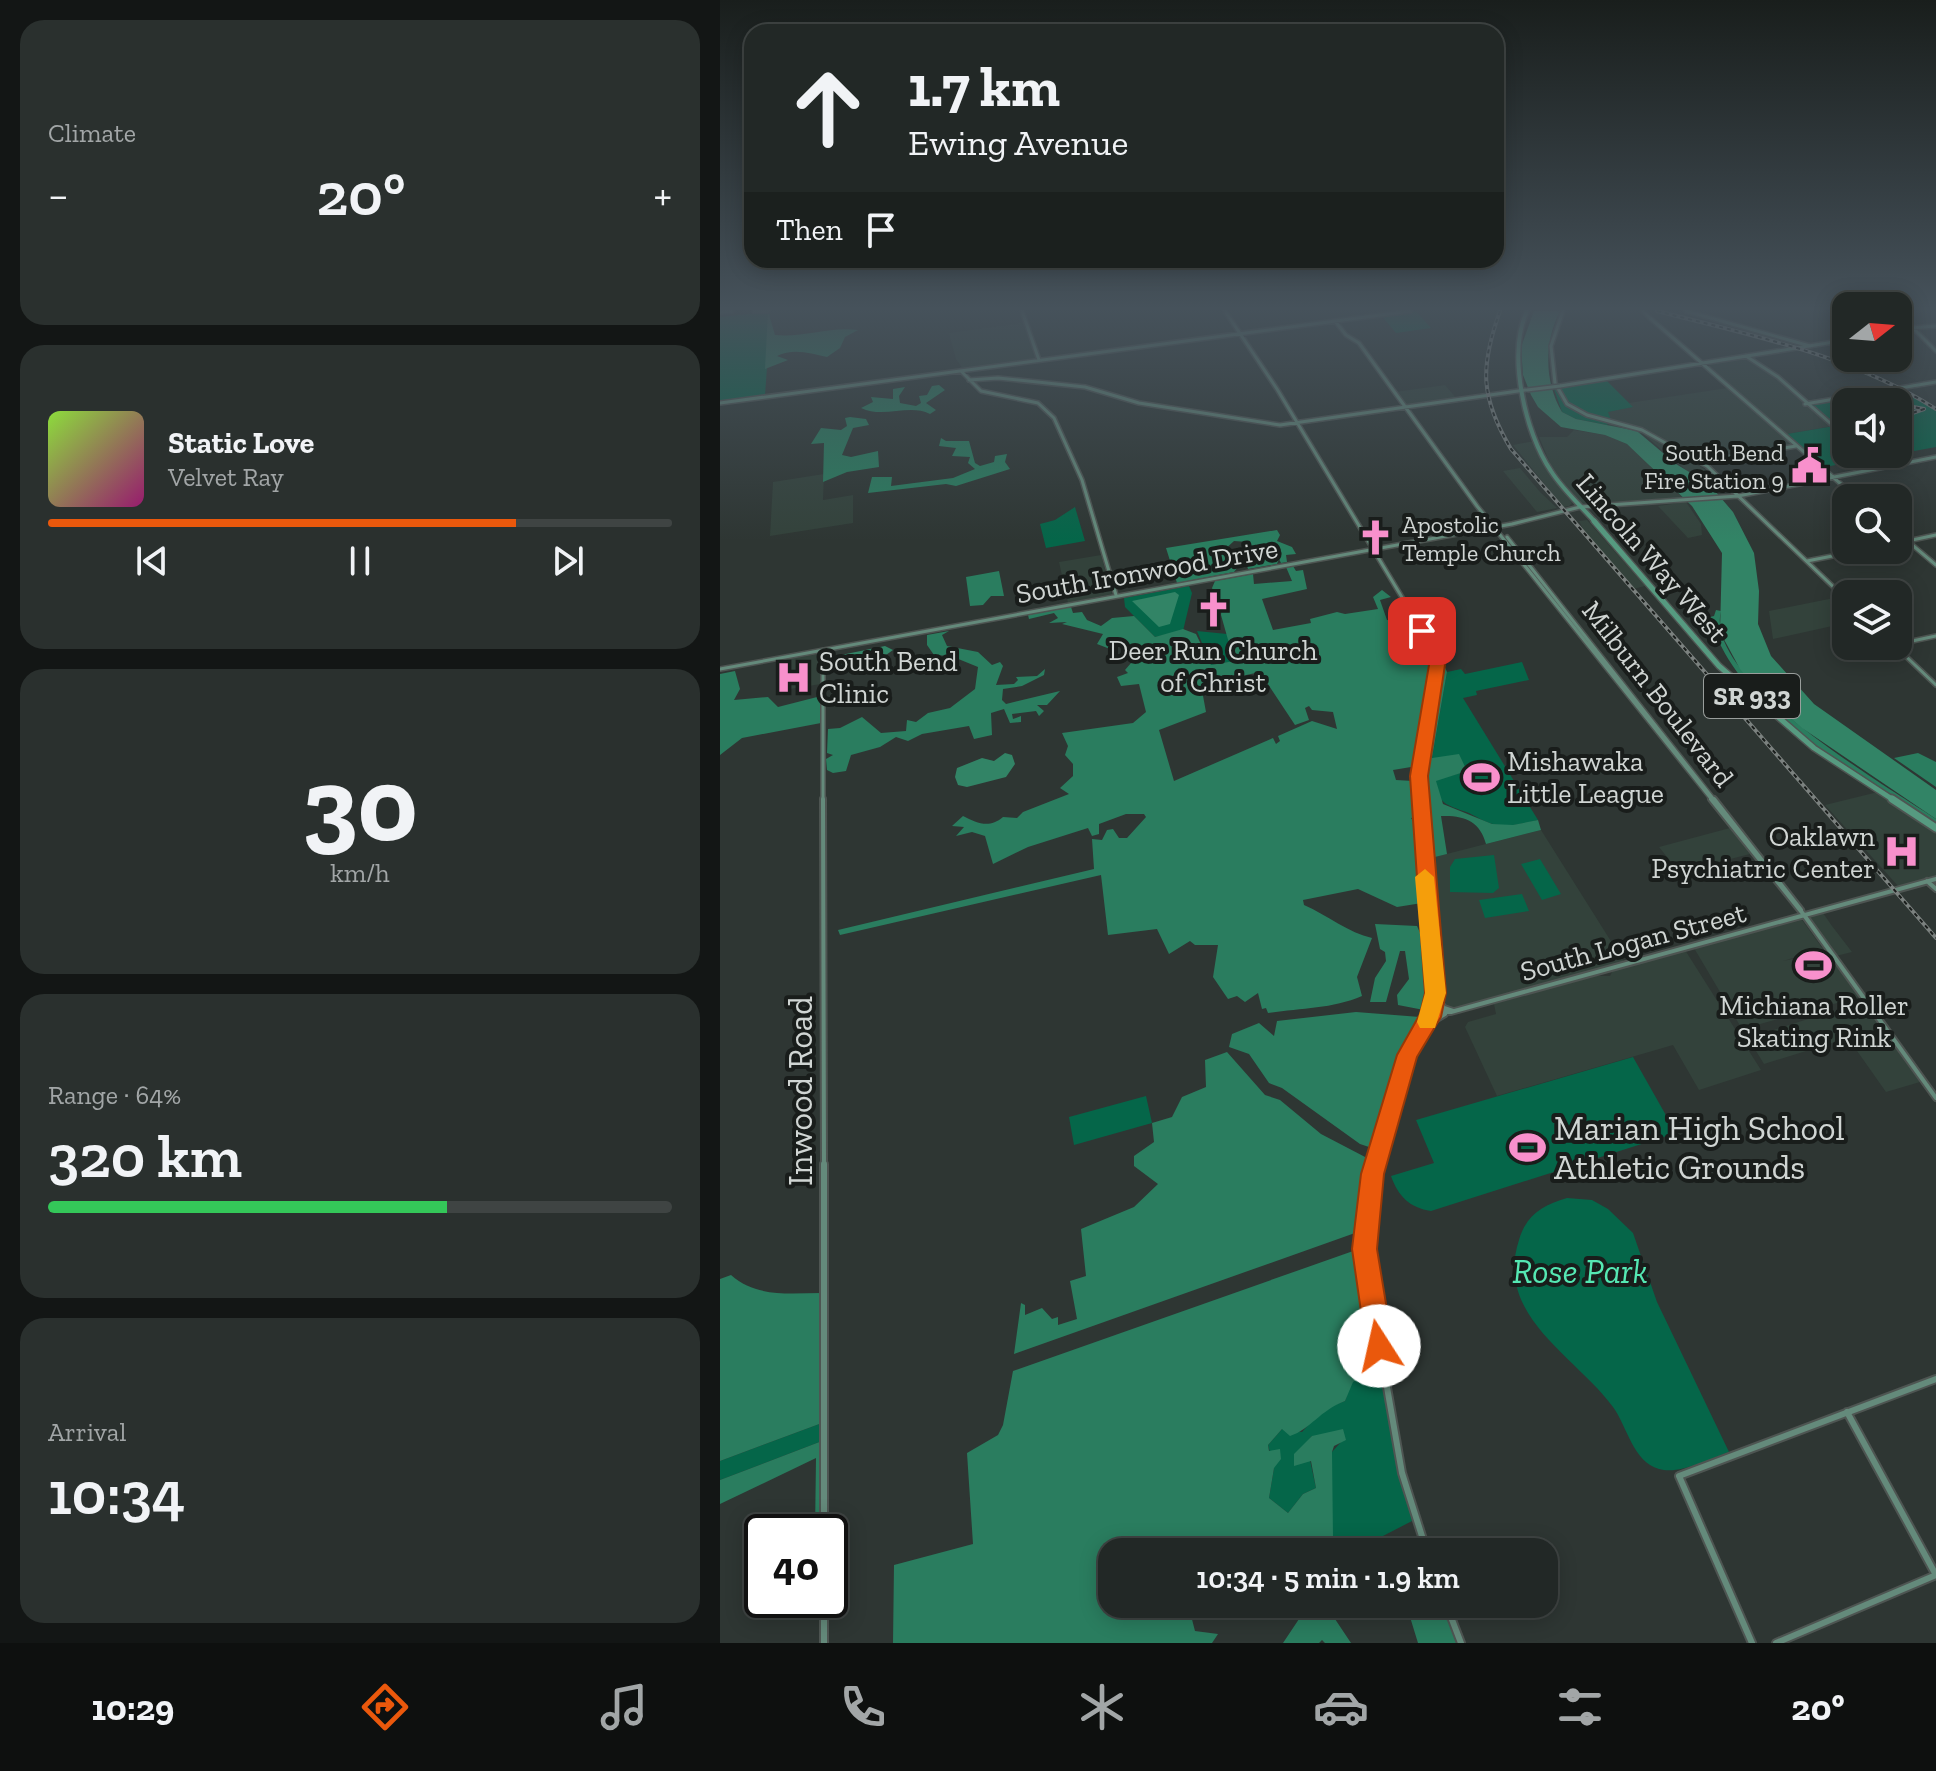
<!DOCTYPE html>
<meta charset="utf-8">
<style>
body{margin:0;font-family:"Zilla Slab",serif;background:#2a302e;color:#f1f3f6;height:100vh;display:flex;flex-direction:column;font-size:30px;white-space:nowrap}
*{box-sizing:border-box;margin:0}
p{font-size:26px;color:#a2a6a7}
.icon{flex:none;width:44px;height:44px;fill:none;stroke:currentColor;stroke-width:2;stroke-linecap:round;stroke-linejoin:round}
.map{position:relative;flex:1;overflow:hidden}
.details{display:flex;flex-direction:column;gap:20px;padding:20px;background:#131615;width:720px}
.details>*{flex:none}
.banner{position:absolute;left:24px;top:24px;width:760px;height:244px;border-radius:24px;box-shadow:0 4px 20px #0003,0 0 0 2px #3f4443;background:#222826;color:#f1f3f6;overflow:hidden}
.needle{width:52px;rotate:73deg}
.tools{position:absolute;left:1112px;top:292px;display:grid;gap:16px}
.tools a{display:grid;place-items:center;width:80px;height:80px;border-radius:16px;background:#222826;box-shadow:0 4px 20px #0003,0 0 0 2px #3f4443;font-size:40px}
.speed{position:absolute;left:24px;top:1514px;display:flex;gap:16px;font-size:40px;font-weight:700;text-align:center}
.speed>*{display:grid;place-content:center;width:104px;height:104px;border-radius:50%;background:#222826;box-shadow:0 4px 20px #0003,0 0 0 2px #3f4443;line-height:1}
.speed .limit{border:4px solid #111;border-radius:12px;background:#fff;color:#111}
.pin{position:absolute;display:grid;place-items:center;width:68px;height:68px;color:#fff;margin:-34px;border-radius:16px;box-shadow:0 4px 12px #0006}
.me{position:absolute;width:88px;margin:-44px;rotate:350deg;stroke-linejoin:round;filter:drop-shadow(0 0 6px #0008)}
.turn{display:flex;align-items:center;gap:28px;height:168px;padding:0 32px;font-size:36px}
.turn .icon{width:104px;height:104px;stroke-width:2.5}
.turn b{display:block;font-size:56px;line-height:68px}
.then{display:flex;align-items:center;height:76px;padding:0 32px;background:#0003;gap:16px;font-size:30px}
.big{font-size:60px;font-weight:600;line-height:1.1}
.details .tile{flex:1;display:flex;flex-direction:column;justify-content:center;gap:12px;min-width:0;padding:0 28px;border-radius:24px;background:#2a302e}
.details .dial{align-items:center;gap:0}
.dial b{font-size:104px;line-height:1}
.song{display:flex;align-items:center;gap:24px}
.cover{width:96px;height:96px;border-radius:12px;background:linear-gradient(135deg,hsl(90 70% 55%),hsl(320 70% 35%))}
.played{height:8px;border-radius:4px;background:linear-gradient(90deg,#ea580c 75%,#3f4443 75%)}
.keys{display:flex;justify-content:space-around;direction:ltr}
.heat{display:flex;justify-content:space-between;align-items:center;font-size:44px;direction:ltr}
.charge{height:12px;border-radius:6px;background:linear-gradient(90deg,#34c759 64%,#3f4443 0)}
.trip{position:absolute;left:378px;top:1538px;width:460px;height:80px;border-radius:24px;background:#222826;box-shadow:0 4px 20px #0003,0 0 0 2px #3f4443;font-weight:600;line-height:80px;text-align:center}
.dock{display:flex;height:128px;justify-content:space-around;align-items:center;background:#0e100f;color:#a2a6a7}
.dock .icon{width:56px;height:56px}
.dock .current{color:#ea580c}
.dock b{font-size:36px;color:#f1f3f6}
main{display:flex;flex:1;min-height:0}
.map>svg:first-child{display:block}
</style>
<main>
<section class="details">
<div class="tile"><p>Climate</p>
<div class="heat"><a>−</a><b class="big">20°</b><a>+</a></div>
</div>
<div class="tile">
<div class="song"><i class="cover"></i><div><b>Static Love</b><p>Velvet Ray</p></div></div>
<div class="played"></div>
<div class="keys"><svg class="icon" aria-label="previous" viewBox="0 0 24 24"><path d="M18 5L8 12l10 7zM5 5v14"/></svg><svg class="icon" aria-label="pause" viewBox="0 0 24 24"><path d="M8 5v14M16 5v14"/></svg><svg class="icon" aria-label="next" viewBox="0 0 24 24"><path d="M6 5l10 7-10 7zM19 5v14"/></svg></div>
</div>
<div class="tile dial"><b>30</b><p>km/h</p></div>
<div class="tile"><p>Range · 64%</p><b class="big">320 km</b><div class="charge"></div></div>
<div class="tile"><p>Arrival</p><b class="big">10:34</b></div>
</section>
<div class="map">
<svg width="1216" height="1643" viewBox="0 0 1216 1643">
<rect width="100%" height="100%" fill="#2e3633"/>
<path fill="#33423b" d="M303,323L316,359L243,369L236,359L229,333Z
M1026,358L1057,378L1112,426L1067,434L987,364Z
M725,385L737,399L685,405L675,392Z
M1007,388L1072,445L982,461L929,431L891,420L887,412L912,407L909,403Z
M891,423L918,430L991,473L972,475L923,434L887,425Z
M854,430L885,435L907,444L923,457L941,480L965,499L860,503L832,468L819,437H847Z
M814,441L826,469L852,503L849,506L843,507L793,445Z
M800,468L820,492L837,508L817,512L783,471Z
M104,474L103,500L133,495V523L50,536L53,482Z
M966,502L981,524L982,535L968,538L938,506Z
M867,520L925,586L913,589L865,533L859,521Z
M381,555L392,594L348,603L339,562Z
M1119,597L1126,603V623L1053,639L1049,611Z
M100,654L101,684L57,691L59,660Z
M1158,792L1216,833V875L1179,887L1105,805Z
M1010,828L1030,854L959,872L939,847Z
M821,830L904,962L735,1009L728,1008L718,996L707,859Z
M1103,913L1112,926L1132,952L1116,956L1088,917Z
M1082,920L1103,949L1063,961L1106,952L1139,997L1022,1029L974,948Z
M965,950L1041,1070L979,1090L953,1045L777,1096L745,1027L748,1022L776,1014L774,1004L875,976H890L893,970Z
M1142,1002L1200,1082L1166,1092L1128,1038L1044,1064L1028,1038Z"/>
<path fill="#056649" d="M696,311L711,328L676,333L661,315Z
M50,312L49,344L63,343L75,349L48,354L45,395L0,402V317Z
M886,380L913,407L888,412L891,420L887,425L856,419L842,412L834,389Z
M1181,389L1216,411V447L1178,454V402H1126V454H1176L1105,467L1067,434L1114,426L1089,404Z
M355,507L365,541L326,548L320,524L335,520Z
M469,586L472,593L463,631L435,637L405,607L404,598Z
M477,631L507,634L515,661L491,665Z
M802,662L809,680L756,691L757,695L743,698L818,820C805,823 792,827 779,825C767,824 759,818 749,813C731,806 715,805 716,780L747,771L712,759L727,672L741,669L745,674Z
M774,855L779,888L773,893L730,892V867L735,859Z
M820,859L841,894L822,900L801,864Z
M802,894L809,911L765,918L759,900Z
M913,1057L956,1133L711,1211C690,1208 678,1196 671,1176L714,1163L696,1120Z
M426,1096L432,1123L354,1145L349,1117Z
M847,1198L872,1200L888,1209L913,1233L937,1302L1009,1452C989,1459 959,1475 939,1469C913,1462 907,1426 893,1407C856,1356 774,1316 799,1240C806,1215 823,1205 847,1198Z
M651,1332L692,1521L632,1552H610L612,1452L621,1442L592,1436L580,1451L590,1460L596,1488L583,1494L568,1513L549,1498L554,1468L548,1445L562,1429L582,1432L603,1409L625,1401L639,1360V1343Z
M102,1423V1441L0,1480V1461Z"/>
<path fill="#2a7d5f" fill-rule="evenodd" d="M48,311L55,335C83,338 110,326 138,330L125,337L120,348L107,357C90,353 73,348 57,356L68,360L45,369Z
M219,385L225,390L206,403L216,410L210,414C189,403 164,419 141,408L153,402L151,397L173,399V389L185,387L179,396L180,403L196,406L201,403L199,396L207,395L212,386Z
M130,417L146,419L149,425L133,428L122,455L131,457L158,451L159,467L127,472L103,482L104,443L91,444L101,428L121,430L127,426L125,418Z
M221,438L226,441H249L255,463L260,466L274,462L275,456L287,454L285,462L290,469L236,486L226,484L148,493L152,477H172L171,486L233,478L255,469L248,463L250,457L232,456L236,448L219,446Z
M557,530L560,535L557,541L572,547L576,554L566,555L567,562L561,563L559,559L557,564L528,569L526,562L532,556L528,542L514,541L502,552L520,564L514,572L457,583L446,548Z
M573,566L576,571L583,570L587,589L542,599L553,630L591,623L590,619L617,612L625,614L658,609L653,597L662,590L671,597L660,600L667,620L694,621L715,662L697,766L673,770L676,780L693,781L696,817L691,818L696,825L702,903L677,907L638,889L583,900L584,905C607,915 629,933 652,938L637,977L642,996C612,1009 580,1008 548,1013L546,1008L542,1009L538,993L525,1002L517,996L508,999L493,977L498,945H475L470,941L449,954L437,929L388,935L381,875L120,935L118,930L374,869L372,839L382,840L387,830L393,829L399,838H407L426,817L424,814H406L379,824V834L372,836L368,828L308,847L273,864L265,836L252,832L236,836L244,827L232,826L243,816C257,823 269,829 283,817L297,818L303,812L349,794L340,788L353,776V764L345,755L348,746L342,733L413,723L426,712L419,684L401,686L397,677L408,673L405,670L411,663L408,649L402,644L390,649L377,644L383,634L342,624L347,622L329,623L338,618L334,613L309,619L308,615L351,607L353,613L362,612L367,620L381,626L392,618L414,616L435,637L463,629L476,634L491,665L514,661L501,615L502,600L496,597L492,588L495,581L533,574L534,584L572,581L566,567ZM540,672L575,725L589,720L585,708L589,706L592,710L613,712L617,729L592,721L558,736L560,741L556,744L553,738L454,781L439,730L486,712L481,685Z
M279,571L284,596H271L263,605L250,606L246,577Z
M996,610L1001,611C983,680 1167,786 1216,819V824C1136,769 1028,720 993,628L985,629L978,620L994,616Z
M229,631L222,635L227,646L258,652L272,665L280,662L283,666L276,685L294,684L298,680L296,677L317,676L325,669L324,675L302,686L283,689L282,700L286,704L340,691L327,705H317L324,711L319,716L316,711L292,714L293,719L301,716V722L290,723L284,709L271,713L272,735L254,739L249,726L202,734L188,741L176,737L160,747L131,755L126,771L113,773L107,770L106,759L113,755L107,753L108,729L120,728L142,717L161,733L186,731L187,720L196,722L208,713L230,708L255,689L258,667L231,656L214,655L207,645V635Z
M718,641L726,653L722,660L727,672L712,758L739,754L747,771L716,781L723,804L772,824L793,825L818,820L821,830L766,844C760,821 744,815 721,816L727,854L707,859L703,775L720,666L712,642Z
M15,671L20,689L14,700L48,697L58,707L101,696V723L22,738L0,755V674Z
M1198,753L1216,762V787L1174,758Z
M655,924L697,926L706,946L704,1010L678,1005L677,995L689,979L685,951H680L666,1002H650L655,978L666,961L665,952L660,949Z
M636,1012L700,1017L682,1056L652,1148L640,1144L562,1088L549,1083L529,1054L509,1047L512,1034L539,1023L554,1036L557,1021Z
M507,1052L545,1095L560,1100L601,1134L647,1158L635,1233L294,1354L301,1303L305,1305V1315L322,1308L332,1319L338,1317V1325L357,1319L350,1281L366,1276L361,1229L414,1207L438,1184L414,1166V1156L434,1142L432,1123L452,1117L462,1097L486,1087L485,1060Z
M636,1250L651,1332L639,1343L637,1352L643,1367L641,1377L633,1382L625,1401C599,1411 591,1429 570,1436L562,1429L548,1445L549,1451L560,1449L561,1459L554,1468L549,1498L568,1513L583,1494L596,1488L591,1461L574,1466V1454L592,1436L623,1429L626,1440L614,1446L612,1452L613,1537L609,1548L599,1552H392V1604H468L475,1631L498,1634L492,1643H173L174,1565L253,1544L247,1453L278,1435L283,1425L293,1371Z
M11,1275C37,1298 69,1293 102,1293V1423L0,1461V1279Z
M102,1441L101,1532H95L96,1458L0,1504V1480Z
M589,1604H619L613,1616L631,1643H605L602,1640L599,1643H563Z
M686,1604H723L737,1643H698Z"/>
<path fill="#328466" d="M814,311H840C824,342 824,382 842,412L856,419L917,431L956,464L989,484L1013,512L1034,553L1039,591L1038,624L1051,656L1094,704L1216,790V819L1082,728L1037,690L1020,669L1000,632L1002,553L972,506L907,444L885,435L841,427L818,407L811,395L803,375L801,347Z
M455,592L459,595L450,624L439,627L412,601Z
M165,646L173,650L152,665L151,661L144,663L142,670L118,672V658L121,655Z
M285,753L292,755L295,764L286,777L247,787L238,785L235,777L237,768L262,758L274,761Z"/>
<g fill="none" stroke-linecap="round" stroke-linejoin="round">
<defs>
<path id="secondary-far2" d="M34,311H48
M302,311L319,360
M505,311L557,389L713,649L717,662L699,776L701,801
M843,311L831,346L835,383L847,404L867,415L922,430L987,466L1126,599
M923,311L930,318
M966,311L1090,346
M0,312L12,311
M1178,313L1216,351
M930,318L1137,498
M615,321L626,335L639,343L757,506L993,801
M1178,329L1216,326
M1026,356L1058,377L1126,437
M241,371L261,391L318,403L334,418L362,480L396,595
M249,380L278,378L365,387L419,403L560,425L805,390
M840,386L1126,340
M0,403L690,311
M1085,404L1216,382
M1147,454L1163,466
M981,462L1076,446
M1178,533L1216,565
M787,537L995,801
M1178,543L1216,535
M1087,561L1143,550
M1178,644L1216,636
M1175,646L1216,685
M103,650V801
M0,669L792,524L860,507L1018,496L1216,457"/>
<path id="secondary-far1" d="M103,799L104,1166
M991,799L1084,915L1216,1098
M994,799L1081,910
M1207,881L1216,889
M716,998L724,1008L733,1011
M712,1012H731L1216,879
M705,1026L725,1014
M656,1166L687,1055L710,1017L715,998L701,799"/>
<path id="secondary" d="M104,1164V1532
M656,1164L644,1241L646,1267L682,1473L707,1552
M1127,1412L1216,1575
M104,1600V1643
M726,1604L741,1643
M1032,1643L959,1476L1216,1379
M1056,1643L1216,1575"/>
<path id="primary-far2" d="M807,311C787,354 805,433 831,471C843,490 861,506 876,523"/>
<path id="primary-far1" d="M874,521L999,666L1094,748L1175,801"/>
<path id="primary" d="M1172,799L1216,828"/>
</defs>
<use href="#secondary-far2" stroke="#4e5552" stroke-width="6"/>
<use href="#secondary-far1" stroke="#4e5552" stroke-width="8"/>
<use href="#secondary" stroke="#4e5552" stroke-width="10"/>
<use href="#primary-far2" stroke="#4e5552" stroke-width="7"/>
<use href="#primary-far1" stroke="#4e5552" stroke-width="8"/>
<use href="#primary" stroke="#4e5552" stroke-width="11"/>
<use href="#secondary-far2" stroke="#648a7b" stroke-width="3"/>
<use href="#secondary-far1" stroke="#648a7b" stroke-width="4"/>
<use href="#secondary" stroke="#648a7b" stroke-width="6"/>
<use href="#primary-far2" stroke="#569a80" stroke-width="4"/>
<use href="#primary-far1" stroke="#569a80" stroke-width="5"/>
<use href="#primary" stroke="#569a80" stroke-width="7"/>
<defs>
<path id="rail" d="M780,311C760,367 760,397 791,449L1216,938
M937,311C1034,336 1130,355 1216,409
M1142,402L1140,397H1172L1183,405L1204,409L1178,418"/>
</defs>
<use href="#rail" stroke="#7b817f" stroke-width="4"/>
<use href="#rail" stroke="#191d1b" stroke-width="2" stroke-dasharray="4" stroke-linecap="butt"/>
<defs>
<path id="secondary-bridge" d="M807,390L840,386"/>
</defs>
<use href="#secondary-bridge" stroke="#4e5552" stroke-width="6" stroke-linecap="butt"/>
<use href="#secondary-bridge" stroke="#648a7b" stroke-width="3"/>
</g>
<linearGradient id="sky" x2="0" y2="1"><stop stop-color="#191e1c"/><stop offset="0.57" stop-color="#46525b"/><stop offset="1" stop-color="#46525b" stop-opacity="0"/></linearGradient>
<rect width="1216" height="541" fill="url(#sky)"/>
<path fill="#ea580c" stroke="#983908" stroke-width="2" d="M696,628H707L725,665L708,776L726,993L721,1017L697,1057L664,1174L657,1249L673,1346L669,1355L659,1359L650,1355L646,1346L632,1249L641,1174L677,1055L700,1014L705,993L690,776L709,665L694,631Z"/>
<path fill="#f59e0b" d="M705,869L714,877L726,993L715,1028H700L697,1022L705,993L695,877Z"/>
<defs>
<symbol id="civic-bare" viewBox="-9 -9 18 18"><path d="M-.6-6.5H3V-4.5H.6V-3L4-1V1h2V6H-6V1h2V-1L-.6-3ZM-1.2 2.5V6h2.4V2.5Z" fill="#f890cc" stroke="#191d1b" stroke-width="2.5" paint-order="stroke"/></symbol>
<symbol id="church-bare" viewBox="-9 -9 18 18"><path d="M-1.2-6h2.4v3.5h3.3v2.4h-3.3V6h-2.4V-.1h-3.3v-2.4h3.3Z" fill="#f890cc" stroke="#191d1b" stroke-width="2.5" paint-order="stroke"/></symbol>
<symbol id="hospital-bare" viewBox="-9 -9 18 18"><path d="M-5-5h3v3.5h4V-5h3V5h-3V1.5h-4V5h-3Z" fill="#f890cc" stroke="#191d1b" stroke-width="2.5" paint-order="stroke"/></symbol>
<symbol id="stadium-bare" viewBox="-9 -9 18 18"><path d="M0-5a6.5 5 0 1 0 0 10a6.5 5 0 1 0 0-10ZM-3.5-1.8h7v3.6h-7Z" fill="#f890cc" stroke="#191d1b" stroke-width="2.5" paint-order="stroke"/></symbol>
</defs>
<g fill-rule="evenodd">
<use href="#civic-bare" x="1064" y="440" width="51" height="51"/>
<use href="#church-bare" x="630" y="512" width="51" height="51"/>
<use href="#church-bare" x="468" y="584" width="51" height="51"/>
<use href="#hospital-bare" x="48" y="652" width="51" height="51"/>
<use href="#stadium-bare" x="736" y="752" width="51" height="51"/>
<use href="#hospital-bare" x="1156" y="826" width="51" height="51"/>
<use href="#stadium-bare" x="1068" y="940" width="51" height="51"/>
<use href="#stadium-bare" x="782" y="1122" width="51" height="51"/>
</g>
<g text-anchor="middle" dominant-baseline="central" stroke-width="8" stroke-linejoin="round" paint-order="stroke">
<g font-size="24" fill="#d0d5d3" stroke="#191d1b" text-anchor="end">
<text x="1064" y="452">South Bend<tspan x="1064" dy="28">Fire Station 9</tspan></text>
<text x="682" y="524" text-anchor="start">Apostolic<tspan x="682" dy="28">Temple Church</tspan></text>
</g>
<rect fill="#191d1b" stroke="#999e9c" stroke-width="2" x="984" y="674" width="96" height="44" rx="6"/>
<g font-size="26" font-weight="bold" fill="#d0d5d3">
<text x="1032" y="696">SR 933</text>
</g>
<g font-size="28" fill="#d0d5d3" stroke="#191d1b">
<text transform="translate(932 558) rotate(49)">Lincoln Way West</text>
<text transform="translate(427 571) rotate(-10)">South Ironwood Drive</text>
<text transform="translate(938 694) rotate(52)">Milburn Boulevard</text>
<text transform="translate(913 942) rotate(-15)">South Logan Street</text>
</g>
<g font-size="28" fill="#d0d5d3" stroke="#191d1b">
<text x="493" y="650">Deer Run Church<tspan x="493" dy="32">of Christ</tspan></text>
<text x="99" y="661" text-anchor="start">South Bend<tspan x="99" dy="32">Clinic</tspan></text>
<text x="787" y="761" text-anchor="start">Mishawaka<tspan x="787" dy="32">Little League</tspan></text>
<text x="1155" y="836" text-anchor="end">Oaklawn<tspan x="1155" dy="32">Psychiatric Center</tspan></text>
<text x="1094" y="1005">Michiana Roller<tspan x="1094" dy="32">Skating Rink</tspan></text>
</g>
<g font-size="34" fill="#d0d5d3" stroke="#191d1b">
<text transform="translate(80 1091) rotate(-90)">Inwood Road</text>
</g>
<g font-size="34" fill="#d0d5d3" stroke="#191d1b" text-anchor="start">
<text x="834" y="1128">Marian High School<tspan x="834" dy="39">Athletic Grounds</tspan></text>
</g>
<g font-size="34" font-style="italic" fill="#55e8b3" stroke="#191d1b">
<text x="860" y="1271">Rose Park</text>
</g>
</g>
</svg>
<div class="tools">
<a><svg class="needle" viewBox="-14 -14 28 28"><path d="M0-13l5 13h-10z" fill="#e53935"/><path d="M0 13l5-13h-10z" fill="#a2a6a7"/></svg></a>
<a><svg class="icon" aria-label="sound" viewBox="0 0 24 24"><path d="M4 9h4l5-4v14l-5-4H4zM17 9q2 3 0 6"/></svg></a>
<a><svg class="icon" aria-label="search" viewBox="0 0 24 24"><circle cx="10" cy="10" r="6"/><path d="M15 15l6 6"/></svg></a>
<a><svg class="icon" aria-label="layers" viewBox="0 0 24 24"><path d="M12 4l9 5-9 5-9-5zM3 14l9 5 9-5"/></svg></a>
</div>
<div class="speed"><div class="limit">40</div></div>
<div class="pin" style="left:702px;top:631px;background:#d93025"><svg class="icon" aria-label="arrive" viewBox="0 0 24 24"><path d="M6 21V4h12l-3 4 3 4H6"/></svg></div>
<svg class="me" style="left:659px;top:1346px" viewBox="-20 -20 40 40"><circle r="19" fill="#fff"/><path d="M0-13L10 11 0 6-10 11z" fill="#ea580c"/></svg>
<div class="trip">10:34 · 5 min · 1.9 km</div>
<div class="banner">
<div class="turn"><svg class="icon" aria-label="ahead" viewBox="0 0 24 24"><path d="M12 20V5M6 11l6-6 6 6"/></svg><div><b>1.7 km</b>Ewing Avenue</div></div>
<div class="then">Then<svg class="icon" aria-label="arrive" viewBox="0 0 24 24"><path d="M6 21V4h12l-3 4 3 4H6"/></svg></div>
</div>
</div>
</main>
<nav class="dock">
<b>10:29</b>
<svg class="icon current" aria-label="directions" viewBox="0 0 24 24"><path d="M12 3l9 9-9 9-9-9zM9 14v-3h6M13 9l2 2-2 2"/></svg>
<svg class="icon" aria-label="music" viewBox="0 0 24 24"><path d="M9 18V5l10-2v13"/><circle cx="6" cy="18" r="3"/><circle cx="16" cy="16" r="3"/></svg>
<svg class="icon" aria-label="phone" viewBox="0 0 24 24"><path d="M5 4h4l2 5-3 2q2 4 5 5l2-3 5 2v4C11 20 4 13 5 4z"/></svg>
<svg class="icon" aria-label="climate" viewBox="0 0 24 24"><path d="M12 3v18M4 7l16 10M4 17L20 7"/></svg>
<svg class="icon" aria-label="car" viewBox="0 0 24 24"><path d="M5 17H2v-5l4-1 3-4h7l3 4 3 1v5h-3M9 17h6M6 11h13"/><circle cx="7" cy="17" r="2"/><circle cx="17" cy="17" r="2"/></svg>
<svg class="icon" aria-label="filters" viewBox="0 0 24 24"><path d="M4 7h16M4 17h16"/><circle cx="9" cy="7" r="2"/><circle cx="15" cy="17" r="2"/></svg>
<b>20°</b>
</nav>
